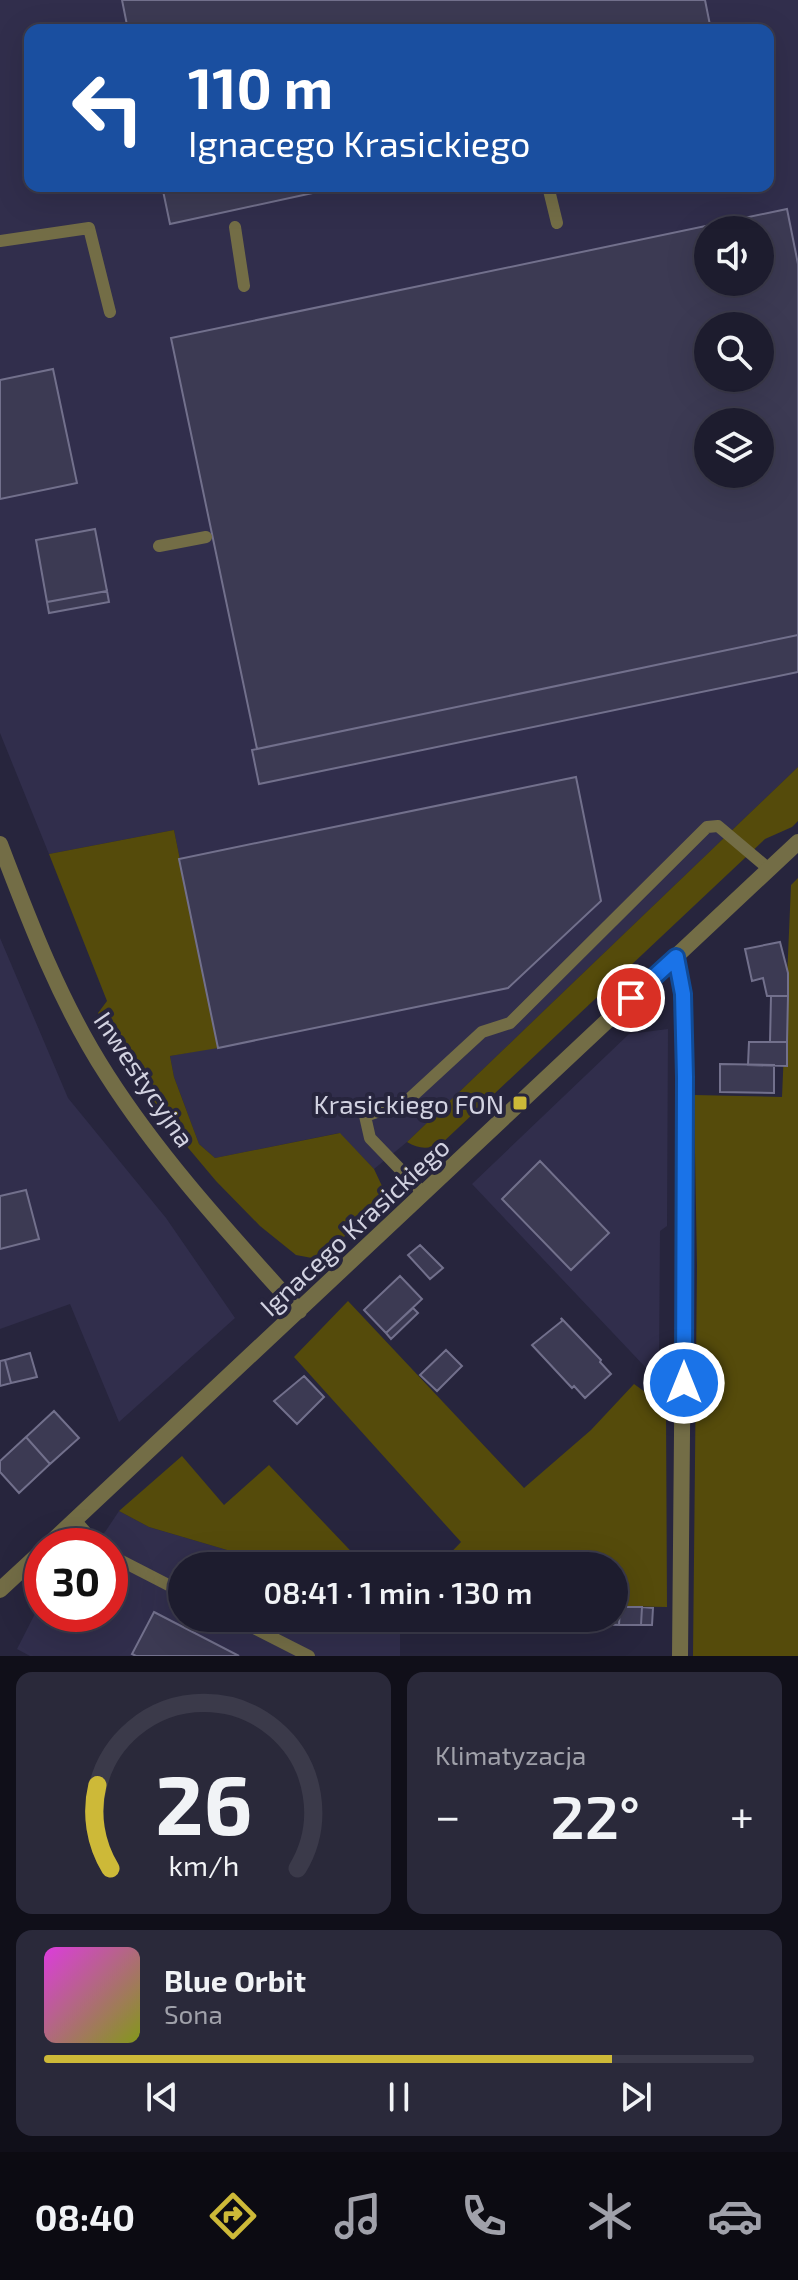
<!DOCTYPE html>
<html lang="pl">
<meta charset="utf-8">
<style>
body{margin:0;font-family:"Exo 2",sans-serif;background:#2a293a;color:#f1f3f6;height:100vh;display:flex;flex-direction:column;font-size:30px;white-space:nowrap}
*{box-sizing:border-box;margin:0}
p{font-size:26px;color:#a0a1aa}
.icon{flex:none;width:44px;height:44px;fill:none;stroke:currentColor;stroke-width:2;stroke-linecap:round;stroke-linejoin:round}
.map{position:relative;height:1656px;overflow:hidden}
.panel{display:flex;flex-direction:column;gap:16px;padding:16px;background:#100f19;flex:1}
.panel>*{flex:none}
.guide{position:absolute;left:24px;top:24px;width:750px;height:168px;border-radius:16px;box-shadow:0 8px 32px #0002,0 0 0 2px #3b3a4a;background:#1a4fa0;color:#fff;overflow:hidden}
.controls{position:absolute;left:694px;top:216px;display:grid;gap:16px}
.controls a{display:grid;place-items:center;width:80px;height:80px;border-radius:50%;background:#1d1c2e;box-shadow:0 8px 32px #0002,0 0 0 2px #3b3a4a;font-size:40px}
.speed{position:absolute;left:24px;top:1528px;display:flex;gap:16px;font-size:40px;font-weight:700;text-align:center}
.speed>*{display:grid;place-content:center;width:104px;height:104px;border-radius:50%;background:#1d1c2e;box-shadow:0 8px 32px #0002,0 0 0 2px #3b3a4a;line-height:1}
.speed .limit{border:12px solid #d22;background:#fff;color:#111}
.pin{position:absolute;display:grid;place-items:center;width:68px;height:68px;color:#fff;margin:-34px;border:4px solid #fff;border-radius:50%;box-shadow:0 2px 8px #0007}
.me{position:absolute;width:88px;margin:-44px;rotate:0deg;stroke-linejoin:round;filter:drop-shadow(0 0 6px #0008)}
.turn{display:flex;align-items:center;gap:28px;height:168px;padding:0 32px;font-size:36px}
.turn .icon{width:104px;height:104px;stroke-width:2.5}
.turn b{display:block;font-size:56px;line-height:68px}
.big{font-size:60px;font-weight:600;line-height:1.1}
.panel .tile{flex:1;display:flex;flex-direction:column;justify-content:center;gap:12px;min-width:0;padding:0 28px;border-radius:16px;background:#2a293a}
.panel .dial{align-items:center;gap:0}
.dial svg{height:208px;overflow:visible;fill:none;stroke:#3b3a4a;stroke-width:7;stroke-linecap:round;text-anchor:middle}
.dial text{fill:#f1f3f6;stroke:none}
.song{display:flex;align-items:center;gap:24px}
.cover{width:96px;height:96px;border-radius:12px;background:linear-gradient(135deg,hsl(300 70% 55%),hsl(70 70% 35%))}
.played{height:8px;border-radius:4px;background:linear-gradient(90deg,#cdb938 80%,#3b3a4a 80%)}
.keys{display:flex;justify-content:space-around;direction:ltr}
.heat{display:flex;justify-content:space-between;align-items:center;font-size:44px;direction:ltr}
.panel .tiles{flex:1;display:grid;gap:16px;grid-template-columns:1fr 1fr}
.tile:last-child{grid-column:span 2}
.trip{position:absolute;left:168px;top:1552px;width:460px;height:80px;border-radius:40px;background:#1d1c2e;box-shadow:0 8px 32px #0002,0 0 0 2px #3b3a4a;font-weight:600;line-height:80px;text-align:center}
.tab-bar{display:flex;height:128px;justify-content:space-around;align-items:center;background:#0c0b12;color:#a0a1aa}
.tab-bar .icon{width:56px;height:56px}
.tab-bar .current{color:#cdb938}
.tab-bar b{font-size:36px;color:#f1f3f6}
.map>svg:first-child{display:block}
</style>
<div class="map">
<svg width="798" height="1656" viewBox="0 0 798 1656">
<rect width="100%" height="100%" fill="#27253d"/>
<path fill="#312e4c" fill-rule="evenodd" d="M0,0H798V767L407,1142L374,1169L339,1133L215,1158L199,1144L174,1077L170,1056L218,1047L174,830L49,854L0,733ZM30,30H768V186H30ZM708,230H760V282H708ZM708,326H760V378H708ZM708,422H760V474H708Z
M0,938L68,1098L166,1218L235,1318L119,1422L70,1304L0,1329Z
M668,1029L667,1226L660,1231L659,1363L648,1370L472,1184L629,1034Z
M119,1511L149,1527L282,1566H182V1618H400V1656H30L17,1649L42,1600V1614H110V1546H89L105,1532Z"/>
<path fill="#554b0b" d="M798,767V821L792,827L765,839L440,1145C427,1149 418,1149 407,1142Z
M174,830L218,1048L170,1056L174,1077L199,1144L215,1158L340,1133L374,1169L382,1186L381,1197L375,1209L325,1254L312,1258L296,1255L260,1226L216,1181L179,1137L144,1092L98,1013L107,1001L49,854Z
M798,878V1656H693L697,1266L694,1095L782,1097L791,885Z
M348,1301L524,1488L591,1430L634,1384L666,1407L667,1607L614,1606V1566H438L461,1542L294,1357Z
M182,1456L224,1505L269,1465L365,1566H282L149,1527L119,1511Z"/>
<path fill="#3c3a53" stroke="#72708c" stroke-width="2" fill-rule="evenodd" d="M122,0H705L711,30H128Z
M162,186H345L170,224Z
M787,209L798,264V635L257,749L171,338ZM708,230H760V282H708ZM708,326H760V378H708ZM708,422H760V474H708Z
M53,369L77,483L0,499V380Z
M95,529L107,591L47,602L36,540Z
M107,591L109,602L49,613L47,602Z
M798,635V672L259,784L252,750Z
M576,777L601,901L508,988L218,1048L179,859Z
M780,942L788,973V996H767L763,978L752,981L745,949Z
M771,996H788L787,1042H770Z
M749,1042H787V1066L748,1065Z
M720,1064L774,1065V1093L720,1092Z
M540,1161L609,1233L571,1270L502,1199Z
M26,1190L39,1239L0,1249V1196Z
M420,1245L443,1268L430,1279L408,1255Z
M400,1276L422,1299L386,1333L364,1310Z
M413,1308L418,1313L391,1339L386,1333Z
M561,1318L601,1360L600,1362L611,1374L585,1398L574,1386L572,1388L532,1345L562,1321Z
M446,1350L462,1366L437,1391L420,1375Z
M30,1353L37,1377L11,1383L5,1360Z
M5,1360L11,1383L0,1386V1361Z
M304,1376L324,1397L297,1424L274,1401Z
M54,1411L79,1438L50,1464L26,1437Z
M26,1437L50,1464L19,1493L0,1472V1461Z
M614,1607H620L619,1625L592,1624V1618H614Z
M620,1607H642L641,1625H619Z
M642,1607L653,1608L652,1625H641Z
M154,1612L239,1656H136L132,1654Z"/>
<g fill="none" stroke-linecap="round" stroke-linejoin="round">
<path stroke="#736d46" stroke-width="12" d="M548,186L557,223
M235,227L244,286
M0,241L89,228L110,312
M159,546L206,537
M423,1193L370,1138L365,1116L406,1102L482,1032L510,1023L707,827L718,826L769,869
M75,1520L98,1546
M110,1555L182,1592
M234,1618L309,1656"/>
<path stroke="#736d46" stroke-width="16" d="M676,957C691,1040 684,1127 684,1212C684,1360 682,1508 680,1656"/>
<path stroke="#736d46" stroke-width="16" d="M0,844C30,923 61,1004 107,1075C162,1161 232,1236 299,1311
M47,1546L798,842
M0,1590L42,1551"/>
</g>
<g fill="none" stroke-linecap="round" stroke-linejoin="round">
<defs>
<path id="route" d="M631,998L676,957L683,994L685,1077L684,1383"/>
</defs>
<use href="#route" stroke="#114b97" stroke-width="20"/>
<use href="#route" stroke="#1a73e8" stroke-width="14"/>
</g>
<rect fill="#cdb938" stroke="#27253d" stroke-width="3" x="512" y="1095" width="16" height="16" rx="4"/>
<g text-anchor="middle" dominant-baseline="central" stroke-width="8" stroke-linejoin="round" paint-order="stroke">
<g font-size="26" fill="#d2d2e1" stroke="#27253d">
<text transform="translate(145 1079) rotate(56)">Inwestycyjna</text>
<text transform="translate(354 1226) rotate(-43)">Ignacego Krasickiego</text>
</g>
<g font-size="26" fill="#d2d2e1" stroke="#27253d" text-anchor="end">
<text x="504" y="1103">Krasickiego FON</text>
</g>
</g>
</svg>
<div class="controls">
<a><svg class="icon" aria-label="sound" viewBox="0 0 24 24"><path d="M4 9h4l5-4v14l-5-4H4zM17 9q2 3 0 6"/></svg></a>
<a><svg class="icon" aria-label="search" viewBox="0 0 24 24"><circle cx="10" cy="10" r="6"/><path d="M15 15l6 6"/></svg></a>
<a><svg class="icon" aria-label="layers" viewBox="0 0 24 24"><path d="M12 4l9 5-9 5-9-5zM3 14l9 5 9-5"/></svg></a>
</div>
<div class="speed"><div class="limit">30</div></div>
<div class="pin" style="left:631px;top:998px;background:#d93025"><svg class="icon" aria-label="arrive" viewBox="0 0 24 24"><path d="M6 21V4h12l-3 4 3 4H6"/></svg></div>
<svg class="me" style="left:684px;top:1383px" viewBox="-20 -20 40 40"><circle r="17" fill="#1a73e8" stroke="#fff" stroke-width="3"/><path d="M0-11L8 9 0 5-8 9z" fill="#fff"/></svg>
<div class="trip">08:41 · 1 min · 130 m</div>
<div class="guide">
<div class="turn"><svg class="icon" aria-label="left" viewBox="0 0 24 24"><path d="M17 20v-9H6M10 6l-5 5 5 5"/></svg><div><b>110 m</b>Ignacego Krasickiego</div></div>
</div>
</div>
<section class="panel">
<div class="tiles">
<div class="tile dial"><svg viewBox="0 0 100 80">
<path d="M14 69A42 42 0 1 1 86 69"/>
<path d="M14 69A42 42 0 0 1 9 37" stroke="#cdb938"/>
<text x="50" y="56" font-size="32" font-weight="700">26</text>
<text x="50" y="72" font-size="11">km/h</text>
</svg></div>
<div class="tile"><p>Klimatyzacja</p>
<div class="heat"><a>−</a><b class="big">22°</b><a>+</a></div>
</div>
<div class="tile">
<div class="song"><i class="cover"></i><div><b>Blue Orbit</b><p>Sona</p></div></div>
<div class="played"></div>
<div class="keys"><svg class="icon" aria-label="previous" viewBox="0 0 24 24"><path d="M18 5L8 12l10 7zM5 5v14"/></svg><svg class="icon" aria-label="pause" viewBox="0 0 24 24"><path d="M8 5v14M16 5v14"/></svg><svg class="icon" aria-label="next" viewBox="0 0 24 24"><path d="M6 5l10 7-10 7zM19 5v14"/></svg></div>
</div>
</div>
</section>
<nav class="tab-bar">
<b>08:40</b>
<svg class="icon current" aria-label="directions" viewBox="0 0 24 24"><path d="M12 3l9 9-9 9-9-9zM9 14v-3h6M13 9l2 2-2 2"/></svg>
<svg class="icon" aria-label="music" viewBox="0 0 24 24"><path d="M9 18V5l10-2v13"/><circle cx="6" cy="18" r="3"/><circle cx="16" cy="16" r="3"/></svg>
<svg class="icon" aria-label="phone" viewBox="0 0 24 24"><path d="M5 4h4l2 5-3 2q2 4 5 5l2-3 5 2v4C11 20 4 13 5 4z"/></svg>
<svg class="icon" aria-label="climate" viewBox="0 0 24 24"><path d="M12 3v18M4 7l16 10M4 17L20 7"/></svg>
<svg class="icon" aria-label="car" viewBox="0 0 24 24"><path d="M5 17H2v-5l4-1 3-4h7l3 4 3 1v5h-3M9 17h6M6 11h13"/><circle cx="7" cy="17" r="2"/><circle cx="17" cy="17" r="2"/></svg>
</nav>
